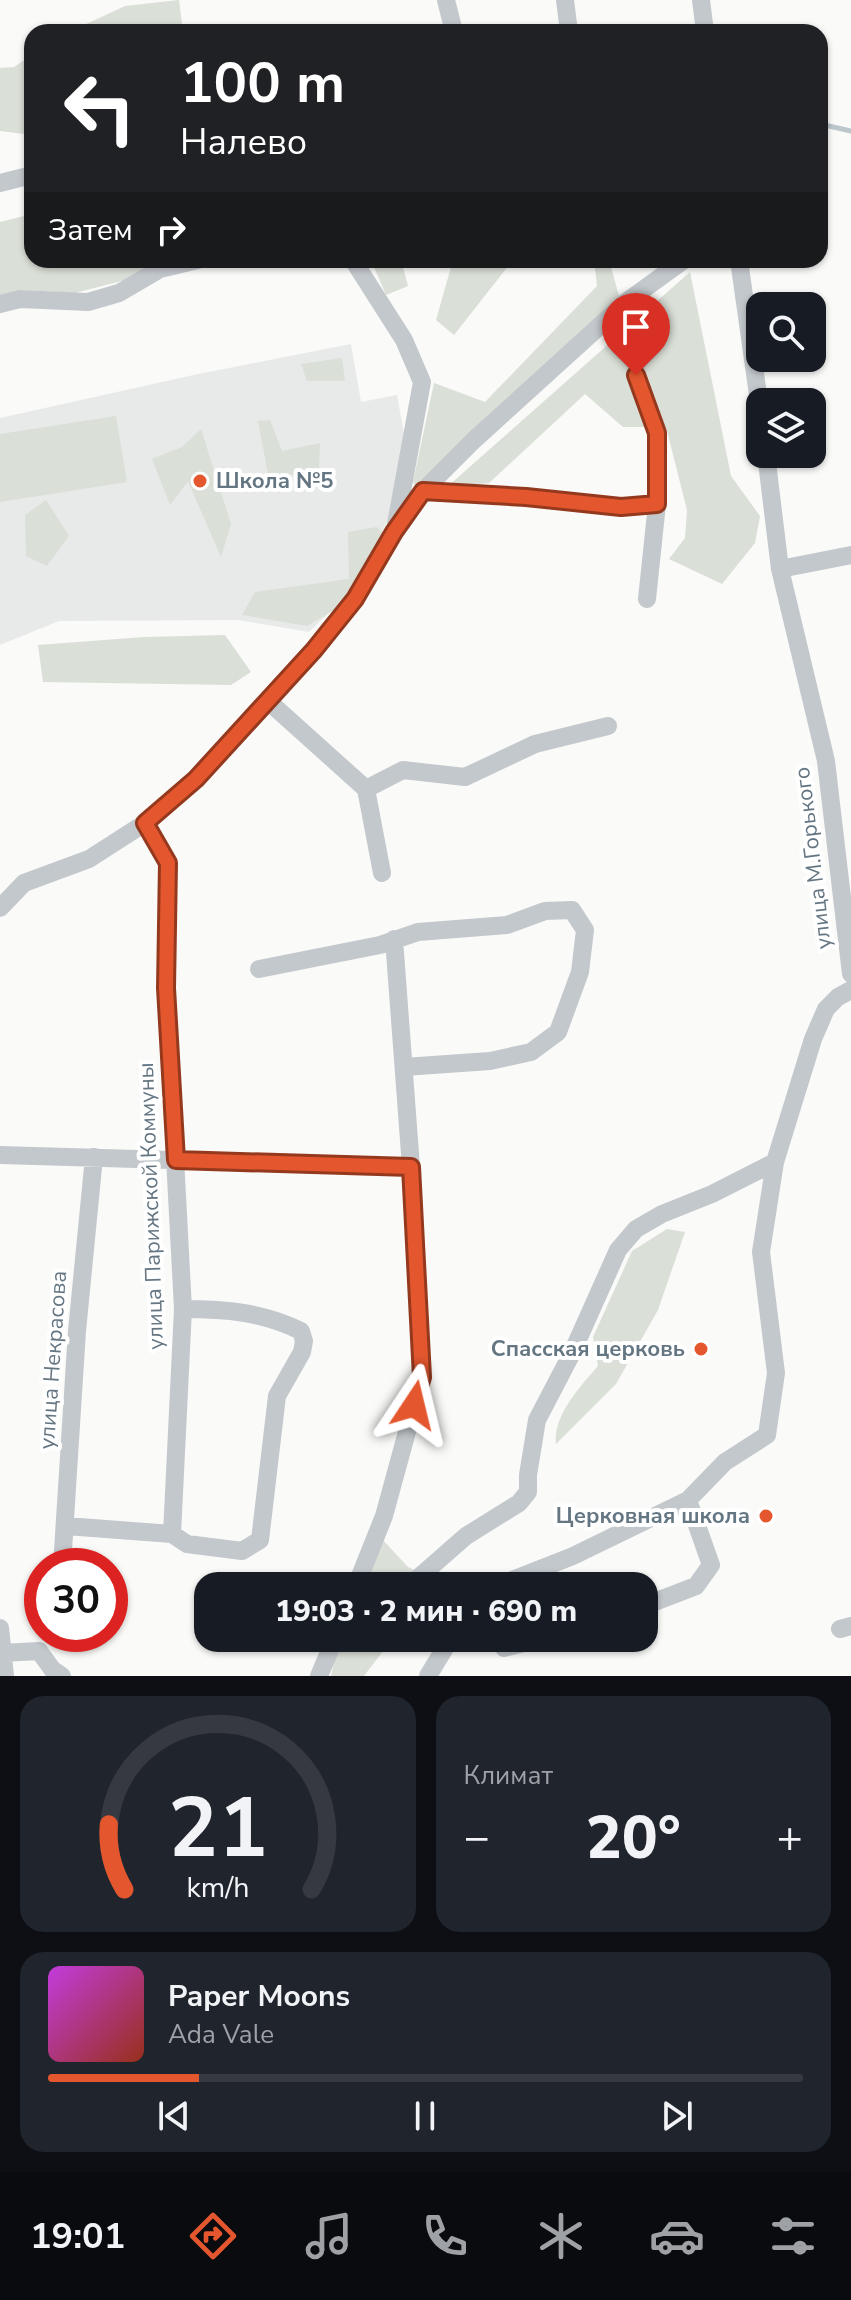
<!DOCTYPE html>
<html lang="ru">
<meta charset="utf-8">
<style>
body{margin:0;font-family:"Nunito Sans",sans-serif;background:#20242c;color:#f1f3f6;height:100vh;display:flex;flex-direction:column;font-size:30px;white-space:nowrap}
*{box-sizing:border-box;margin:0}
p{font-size:26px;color:#9ea1a6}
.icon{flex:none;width:44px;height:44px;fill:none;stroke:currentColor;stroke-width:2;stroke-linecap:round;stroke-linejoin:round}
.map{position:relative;height:1676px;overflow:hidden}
.panel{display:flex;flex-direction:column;gap:20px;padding:20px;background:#0d0f14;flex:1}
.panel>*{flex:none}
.banner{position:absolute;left:24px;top:24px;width:804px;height:244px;border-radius:24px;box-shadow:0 2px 6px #0004;background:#202124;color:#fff;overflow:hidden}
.controls{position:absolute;left:746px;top:292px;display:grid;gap:16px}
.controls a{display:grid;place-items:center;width:80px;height:80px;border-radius:16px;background:#171b24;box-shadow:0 2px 6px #0004;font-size:40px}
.speed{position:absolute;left:24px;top:1548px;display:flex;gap:16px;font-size:40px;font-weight:700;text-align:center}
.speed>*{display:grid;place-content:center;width:104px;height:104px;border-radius:50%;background:#171b24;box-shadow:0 2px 6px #0004;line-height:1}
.speed .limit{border:12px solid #d22;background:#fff;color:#111}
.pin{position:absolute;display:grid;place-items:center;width:68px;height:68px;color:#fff;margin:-82px -34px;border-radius:50% 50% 50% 0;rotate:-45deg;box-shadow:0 0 8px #0007}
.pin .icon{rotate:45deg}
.me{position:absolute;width:88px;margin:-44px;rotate:10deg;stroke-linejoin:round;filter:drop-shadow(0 0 6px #0008)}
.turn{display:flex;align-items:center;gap:28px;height:168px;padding:0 24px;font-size:36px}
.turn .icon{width:104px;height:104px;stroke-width:2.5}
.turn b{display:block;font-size:56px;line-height:68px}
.then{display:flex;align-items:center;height:76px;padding:0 24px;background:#0003;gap:16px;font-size:30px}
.big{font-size:60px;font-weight:800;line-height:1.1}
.panel .tile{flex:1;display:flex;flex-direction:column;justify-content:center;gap:12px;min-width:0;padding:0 28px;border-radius:24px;background:#20242c}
.panel .dial{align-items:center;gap:0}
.dial svg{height:208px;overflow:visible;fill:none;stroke:#363941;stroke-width:7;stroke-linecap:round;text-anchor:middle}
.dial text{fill:#f1f3f6;stroke:none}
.song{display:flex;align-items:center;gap:24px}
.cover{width:96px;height:96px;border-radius:12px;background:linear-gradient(135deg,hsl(290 70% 55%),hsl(10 70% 35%))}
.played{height:8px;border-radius:4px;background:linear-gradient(90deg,#e4572e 20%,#363941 20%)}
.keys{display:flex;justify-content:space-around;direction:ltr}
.heat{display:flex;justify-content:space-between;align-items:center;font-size:44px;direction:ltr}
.panel .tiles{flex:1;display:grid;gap:20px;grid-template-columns:1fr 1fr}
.tile:last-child{grid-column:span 2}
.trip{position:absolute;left:194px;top:1572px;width:464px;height:80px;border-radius:24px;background:#171b24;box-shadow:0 2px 6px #0004;font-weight:800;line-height:80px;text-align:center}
.dock{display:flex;height:128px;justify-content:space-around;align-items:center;background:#090b0e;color:#9ea1a6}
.dock .icon{width:56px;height:56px}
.dock .selected{color:#e4572e}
.dock b{font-size:36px;color:#f1f3f6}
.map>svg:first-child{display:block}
</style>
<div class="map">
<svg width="851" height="1676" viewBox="0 0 851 1676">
<rect width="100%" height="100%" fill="#fafaf8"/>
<path fill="#e8e9e9" d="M351,344L361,402L397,395L407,450L392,512L353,590L309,632L238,620L59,621L0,645V418L198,374Z"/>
<path fill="#dadfd7" d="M179,0L183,32H69L125,6Z
M32,55V135L0,131V68L14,67Z
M32,214V260H170L137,277L75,293L22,290L0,295V222Z
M371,260H401L408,286L386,295Z
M453,260H513L454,335L436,320Z
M594,260H609L621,303L416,488L413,482L434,383L485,402L597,286Z
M690,272L731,476L760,516L755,543L722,584L669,559L685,538L687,510L666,427H623L585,394L489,483L447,487Z
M342,358L345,381H307L301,364Z
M116,416L127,482L0,502V434Z
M270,420L282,451L320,443L319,470L269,479L258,421Z
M201,429L231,524L221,557L188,481L170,505L152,459L182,447Z
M46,500L69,536L47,566L26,556L25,515Z
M377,527L385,536L346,603L307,626L242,615L255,592L349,579L348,532Z
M225,635L251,672L231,685L43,682L38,645L144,637Z
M667,1229L685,1232L658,1310L616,1384L556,1444C553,1415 580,1387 598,1366L593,1337L632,1251Z
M381,1538L408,1567L437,1581L433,1586H363Z
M357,1638H393L364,1676H331L337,1649Z"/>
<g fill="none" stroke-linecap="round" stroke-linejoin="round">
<path stroke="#bbc7cb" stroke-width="5" d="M820,124L851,131"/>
<path stroke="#c3c8cc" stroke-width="18" d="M446,0L454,32
M565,0L569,32
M701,0L705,32
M0,183L32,175
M353,260L404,340L422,382L396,524
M739,260L760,409
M0,304L20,299L88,302L119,293L160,269L198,260
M636,375L657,433V504L647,599
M766,454L780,569L826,761L851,974
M423,491L526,497L621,507L657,504
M780,569L851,555
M268,701L366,789L382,873
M366,789L403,770L465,777L535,744L608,726
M0,908L24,883L89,859L145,823L196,779L314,650L355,599L394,532L423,491L474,440L626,302L684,260
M259,969L380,945L418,932L507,925L545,911L572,910L585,930L580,972L558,1032L531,1052L490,1061L404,1067
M0,1155L411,1167
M66,1526L172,1534L183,1309L166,988L168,863L145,823
M172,1534L187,1544L242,1551L260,1540L277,1396L302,1352L304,1341L301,1331C262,1312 226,1309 183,1309
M62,1566L77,1331L94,1157
M356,1586L384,1516L422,1377L411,1167L394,939
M409,1586L466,1536L519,1503L528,1492V1475L537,1420L572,1353L618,1250L636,1229L662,1214L712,1194L775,1162
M505,1586L510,1581L573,1556L688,1500L725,1462L767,1435L776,1373L761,1252L775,1162L813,1039L826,1009L838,997L851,990
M644,1606L696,1586L711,1565L688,1500
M0,1628L5,1676
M840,1629L851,1626
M504,1648L544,1638
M39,1651L52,1669L62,1676
M2,1653L39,1651
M319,1676L335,1638
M428,1676L451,1638"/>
</g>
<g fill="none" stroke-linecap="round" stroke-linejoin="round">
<defs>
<path id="route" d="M414,1405L422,1377L411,1167L176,1160L166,988L168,863L145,823L196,779L314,650L355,599L394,532L423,491L526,497L621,507L657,504V433L636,375"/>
</defs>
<use href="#route" stroke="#94391e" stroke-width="20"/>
<use href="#route" stroke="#e4572e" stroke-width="14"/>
</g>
<g fill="#e4572e" stroke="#fff" stroke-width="3">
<circle cx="200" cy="481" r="8"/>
<circle cx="701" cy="1349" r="8"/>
<circle cx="766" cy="1516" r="8"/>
</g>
<g text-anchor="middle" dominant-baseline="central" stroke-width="8" stroke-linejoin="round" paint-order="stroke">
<g font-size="22" font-weight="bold" fill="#657683" stroke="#fff" text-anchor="end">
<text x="216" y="481" text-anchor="start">Школа №5</text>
<text x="685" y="1349">Спасская церковь</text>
<text x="750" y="1516">Церковная школа</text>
</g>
<g font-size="22" fill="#657683" stroke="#fff">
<text transform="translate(813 858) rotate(-97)">улица М.Горького</text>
<text transform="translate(151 1206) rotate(-92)">улица Парижской Коммуны</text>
<text transform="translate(53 1360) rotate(-86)">улица Некрасова</text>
</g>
</g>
</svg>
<div class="controls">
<a><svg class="icon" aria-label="search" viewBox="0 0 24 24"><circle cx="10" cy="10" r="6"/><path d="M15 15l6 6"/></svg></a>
<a><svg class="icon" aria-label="layers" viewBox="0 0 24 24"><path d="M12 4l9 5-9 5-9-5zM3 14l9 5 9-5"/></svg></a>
</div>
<div class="speed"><div class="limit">30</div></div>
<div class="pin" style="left:636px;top:375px;background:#d93025"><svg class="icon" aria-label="arrive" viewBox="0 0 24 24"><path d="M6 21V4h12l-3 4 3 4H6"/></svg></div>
<svg class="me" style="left:414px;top:1405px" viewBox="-20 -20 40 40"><path d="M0-17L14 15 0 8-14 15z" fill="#e4572e" stroke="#fff" stroke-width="4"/></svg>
<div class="trip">19:03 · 2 мин · 690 m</div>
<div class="banner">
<div class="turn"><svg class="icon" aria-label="left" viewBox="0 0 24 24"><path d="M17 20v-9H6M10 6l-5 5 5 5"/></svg><div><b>100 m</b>Налево</div></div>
<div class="then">Затем<svg class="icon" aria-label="right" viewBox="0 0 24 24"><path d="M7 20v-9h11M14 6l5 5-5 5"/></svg></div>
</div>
</div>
<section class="panel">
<div class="tiles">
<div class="tile dial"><svg viewBox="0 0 100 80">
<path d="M14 69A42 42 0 1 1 86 69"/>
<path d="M14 69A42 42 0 0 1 8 44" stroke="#e4572e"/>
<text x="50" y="56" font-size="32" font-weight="700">21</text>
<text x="50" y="72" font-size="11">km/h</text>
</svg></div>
<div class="tile"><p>Климат</p>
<div class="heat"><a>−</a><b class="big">20°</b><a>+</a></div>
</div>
<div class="tile">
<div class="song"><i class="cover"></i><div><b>Paper Moons</b><p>Ada Vale</p></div></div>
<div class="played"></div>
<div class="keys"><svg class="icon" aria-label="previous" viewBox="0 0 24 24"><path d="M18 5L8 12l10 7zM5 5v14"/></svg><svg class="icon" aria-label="pause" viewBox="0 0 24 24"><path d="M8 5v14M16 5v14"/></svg><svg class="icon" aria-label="next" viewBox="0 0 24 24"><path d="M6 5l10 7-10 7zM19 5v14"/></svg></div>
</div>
</div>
</section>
<nav class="dock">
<b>19:01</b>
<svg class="icon selected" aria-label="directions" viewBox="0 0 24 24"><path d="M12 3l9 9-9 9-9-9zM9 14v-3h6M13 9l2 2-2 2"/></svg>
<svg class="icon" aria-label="music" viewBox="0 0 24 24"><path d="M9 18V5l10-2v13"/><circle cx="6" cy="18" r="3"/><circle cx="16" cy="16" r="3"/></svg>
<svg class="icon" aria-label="phone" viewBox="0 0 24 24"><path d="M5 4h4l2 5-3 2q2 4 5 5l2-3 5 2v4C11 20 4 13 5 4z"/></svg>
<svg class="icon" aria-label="climate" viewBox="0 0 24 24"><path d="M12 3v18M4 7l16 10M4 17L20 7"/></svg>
<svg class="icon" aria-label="car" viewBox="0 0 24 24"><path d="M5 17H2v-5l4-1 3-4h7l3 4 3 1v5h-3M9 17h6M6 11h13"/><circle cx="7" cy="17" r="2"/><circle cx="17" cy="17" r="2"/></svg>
<svg class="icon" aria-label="filters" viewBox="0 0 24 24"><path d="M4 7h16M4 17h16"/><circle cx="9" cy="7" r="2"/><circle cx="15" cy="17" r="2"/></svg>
</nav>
